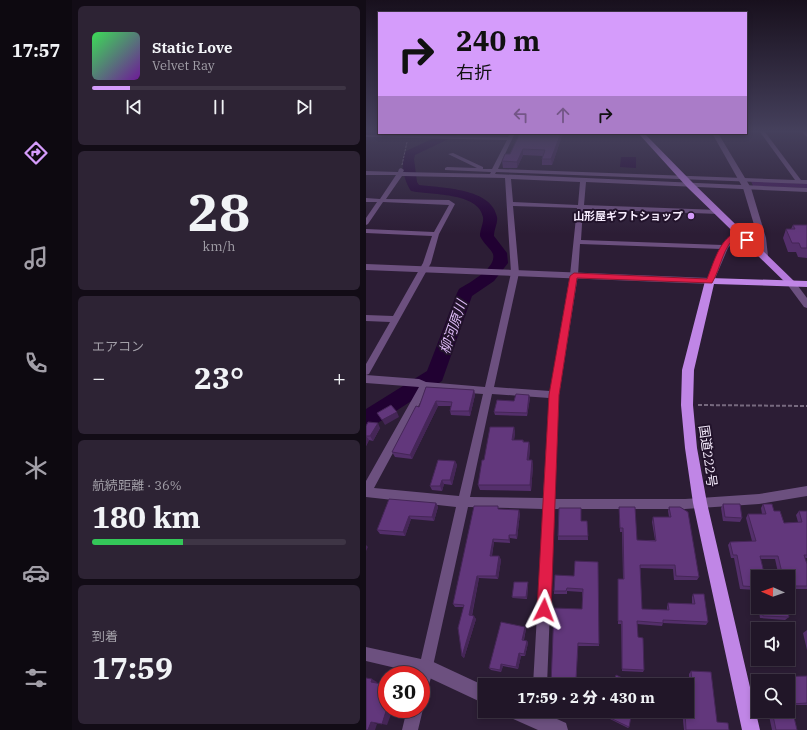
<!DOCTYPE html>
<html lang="ja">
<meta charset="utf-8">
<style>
body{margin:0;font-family:"IBM Plex Serif","Noto Sans JP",serif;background:#2d2334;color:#f1f3f6;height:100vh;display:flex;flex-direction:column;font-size:15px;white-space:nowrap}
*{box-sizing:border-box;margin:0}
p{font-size:13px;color:#a29fa8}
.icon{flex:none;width:22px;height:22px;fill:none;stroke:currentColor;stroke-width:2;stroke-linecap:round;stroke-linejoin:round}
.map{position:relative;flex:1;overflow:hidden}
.side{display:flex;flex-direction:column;gap:6px;padding:6px;background:#120c16;width:294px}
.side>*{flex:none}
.guide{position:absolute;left:12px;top:12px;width:369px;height:122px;border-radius:0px;box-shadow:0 2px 6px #0003,0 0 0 1px #3e3545;background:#d59cfb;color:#111;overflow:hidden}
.needle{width:26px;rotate:272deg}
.buttons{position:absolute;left:385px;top:570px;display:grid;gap:8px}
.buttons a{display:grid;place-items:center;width:44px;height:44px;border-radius:0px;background:#211628;box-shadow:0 2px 6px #0003,0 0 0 1px #3e3545;font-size:20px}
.speed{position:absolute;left:12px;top:666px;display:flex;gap:8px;font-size:20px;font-weight:700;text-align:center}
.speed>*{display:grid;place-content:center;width:52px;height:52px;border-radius:50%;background:#211628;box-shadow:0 2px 6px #0003,0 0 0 1px #3e3545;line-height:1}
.speed .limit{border:6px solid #d22;background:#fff;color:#111}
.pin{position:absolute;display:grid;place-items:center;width:34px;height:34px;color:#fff;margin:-17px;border-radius:8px;box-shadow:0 2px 6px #0006}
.me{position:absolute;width:44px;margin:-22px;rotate:3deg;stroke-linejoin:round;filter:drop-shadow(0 0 3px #0008)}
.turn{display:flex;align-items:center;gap:14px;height:84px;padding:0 12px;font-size:18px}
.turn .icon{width:52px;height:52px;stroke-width:2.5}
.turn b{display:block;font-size:28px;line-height:34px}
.lanes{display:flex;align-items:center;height:38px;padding:0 12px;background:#0003;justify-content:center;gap:20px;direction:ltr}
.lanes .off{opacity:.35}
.big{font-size:30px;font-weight:800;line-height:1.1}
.side .card{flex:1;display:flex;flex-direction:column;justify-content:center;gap:6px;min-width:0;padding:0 14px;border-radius:6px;background:#2d2334}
.side .dial{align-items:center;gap:0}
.dial b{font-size:52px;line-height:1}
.song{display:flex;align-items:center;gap:12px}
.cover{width:48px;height:48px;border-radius:6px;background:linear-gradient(135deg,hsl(130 70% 55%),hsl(280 70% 35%))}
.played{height:4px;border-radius:2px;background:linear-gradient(90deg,#d59cfb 15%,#3e3545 15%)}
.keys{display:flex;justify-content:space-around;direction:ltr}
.heat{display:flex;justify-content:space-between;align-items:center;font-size:22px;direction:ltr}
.charge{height:6px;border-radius:3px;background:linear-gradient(90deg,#34c759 36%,#3e3545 0)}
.trip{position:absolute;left:112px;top:678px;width:216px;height:40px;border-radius:0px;background:#211628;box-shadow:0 2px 6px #0003,0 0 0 1px #3e3545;font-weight:800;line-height:40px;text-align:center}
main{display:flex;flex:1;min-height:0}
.tab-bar{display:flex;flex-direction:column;width:72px;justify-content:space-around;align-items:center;background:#0d0910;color:#a29fa8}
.tab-bar .icon{width:28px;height:28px}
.tab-bar .selected{color:#d59cfb}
.tab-bar b{font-size:18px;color:#f1f3f6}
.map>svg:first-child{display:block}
</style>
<main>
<nav class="tab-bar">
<b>17:57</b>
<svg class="icon selected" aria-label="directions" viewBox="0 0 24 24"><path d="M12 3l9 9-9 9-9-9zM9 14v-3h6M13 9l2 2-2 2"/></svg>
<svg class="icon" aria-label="music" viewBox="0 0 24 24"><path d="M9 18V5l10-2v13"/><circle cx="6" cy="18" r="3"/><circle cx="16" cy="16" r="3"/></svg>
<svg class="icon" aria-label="phone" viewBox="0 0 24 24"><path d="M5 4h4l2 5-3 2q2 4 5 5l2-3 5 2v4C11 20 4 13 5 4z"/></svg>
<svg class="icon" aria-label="climate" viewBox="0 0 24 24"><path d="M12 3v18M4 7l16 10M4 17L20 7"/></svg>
<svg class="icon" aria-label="car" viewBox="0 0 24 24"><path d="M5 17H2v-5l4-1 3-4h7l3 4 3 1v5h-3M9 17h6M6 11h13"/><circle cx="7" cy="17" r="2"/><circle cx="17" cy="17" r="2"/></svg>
<svg class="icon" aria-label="filters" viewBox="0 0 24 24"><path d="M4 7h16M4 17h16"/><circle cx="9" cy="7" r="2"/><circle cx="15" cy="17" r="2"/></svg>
</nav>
<section class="side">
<div class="card">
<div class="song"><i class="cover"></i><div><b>Static Love</b><p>Velvet Ray</p></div></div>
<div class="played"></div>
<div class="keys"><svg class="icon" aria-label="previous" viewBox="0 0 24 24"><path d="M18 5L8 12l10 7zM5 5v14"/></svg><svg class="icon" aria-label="pause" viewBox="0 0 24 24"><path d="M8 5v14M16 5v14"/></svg><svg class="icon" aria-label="next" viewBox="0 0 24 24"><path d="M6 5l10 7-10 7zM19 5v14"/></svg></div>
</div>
<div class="card dial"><b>28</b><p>km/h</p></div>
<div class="card"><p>エアコン</p>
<div class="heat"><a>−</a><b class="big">23°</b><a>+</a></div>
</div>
<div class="card"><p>航続距離 · 36%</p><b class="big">180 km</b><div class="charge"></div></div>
<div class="card"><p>到着</p><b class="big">17:59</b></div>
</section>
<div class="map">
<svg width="441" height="730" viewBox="0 0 441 730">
<rect width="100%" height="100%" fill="#2c1d35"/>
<path fill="#461f5d" d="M385,181L441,184V188L387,186Z"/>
<path fill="#210132" d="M255,157H270V168L254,167Z"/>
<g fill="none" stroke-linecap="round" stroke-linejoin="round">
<path fill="#210132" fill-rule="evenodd" d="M79,133H92L91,135L49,155L48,159L51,182L53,185C76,188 126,188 131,217C132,223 128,229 128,236L141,253L142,263L128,281L106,296L76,381L7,426L0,429V409L61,371L91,293L93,289C103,283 131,268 127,254C125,249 117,243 114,236C114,229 118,223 117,217C113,192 63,195 45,191C38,181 33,161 40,151Z"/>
<path stroke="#776a7f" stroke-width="1" stroke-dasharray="2.5 1" stroke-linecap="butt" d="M36,165L41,142"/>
<path stroke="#776a7f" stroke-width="2" stroke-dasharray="4 2" stroke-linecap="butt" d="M332,405L441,406"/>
<path fill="#6c507f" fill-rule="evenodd" d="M394,132H399L435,180H441V184L130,172L129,174L441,188V192L220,182L218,205L353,210L356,212L353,214L217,209L215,240L357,245L371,232H375L376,233L362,248L348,281L344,283L340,281L355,249L214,244L212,275L193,395L189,499H319L393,494L441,486V496L393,504L319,509H188L181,685H167L177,509L102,507L67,666L68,668L60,694L55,696V675H51V673L0,661V647L55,659L90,507L0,497V481L53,387L0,383V375L53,379L60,382L119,387L145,273L139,178L36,176L20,199L83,200L89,204L73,234L65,263L3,374L0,375V364L24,322L0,321V315L27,316L57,263L66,236L0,233V229L68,232L83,205L17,202L2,224L0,225V218L11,202H0V198L14,199L30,175H0V171L32,172L33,169L35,168L38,170L37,172L124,174L125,172L79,170V168L81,167L111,168L82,154L87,153L117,167V169H126L141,140L0,137V135L142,137L145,133H149L132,169L429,180ZM145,179L214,182L212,205L147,202ZM147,206L211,208L204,275L184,391L128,387L153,273ZM61,390L117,394L93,496L8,488ZM126,394L183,398L177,498L104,497Z
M436,132H441V137Z
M55,705L57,709L52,730H36L41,709H55Z"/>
<path fill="#6c507f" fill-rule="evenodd" d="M346,133H352L385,188L400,238L402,256L401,258L398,259L394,256L392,238L377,188Z
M0,264L344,278L349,281L344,284L0,270Z
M426,281L429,282L441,298V308L438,307L421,284Z
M61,659L119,686V704L55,674L52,668L55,662Z
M143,711H173L200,723L202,730H172L145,718Z"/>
<path fill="#b579db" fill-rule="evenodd" d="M272,133H278L327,183L429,282L431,284L429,286H423L321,187Z"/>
<path fill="#c086e6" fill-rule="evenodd" d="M344,278L441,281V287L348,284L328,370L327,405L331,448L341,503L394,730H376L327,503L319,448L315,405L316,370L339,281Z"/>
</g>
<path fill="#542f6b" d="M197,133L186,165H176V159L177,156L157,155L151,168H137L136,161L144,154Z
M427,225H441V258L432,257L430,252H422L417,238L420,229H425Z
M60,387L108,390L109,395L104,416L85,415L84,411L85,406H72L46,459L29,457L26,452L53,407Z
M164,398L161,416L129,415L128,412Z
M0,426L14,428L7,441L3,440L0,446Z
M148,427L149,433L148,440H157L158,442H163L164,448L163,460H166L167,466L165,491L114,490L112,485L118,460Z
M89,461L91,465L86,485L78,484L76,491L66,490L64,486Z
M70,503L72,507L68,521L45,519L39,536L14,534L11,530Z
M357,504L376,518L374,522L357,521L355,508Z
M397,504L408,511L418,523L432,522L430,515L433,511H441V558H439L441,564V589H422V577H413L409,559H395L392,577V607H421L423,617L419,620L394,618L389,590L374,589L368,558H365L362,545L364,542L386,541L380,518L382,514H396L395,508Z
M253,507L271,540H289L286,522L287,517H303L302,511L303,507L333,577L331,580H308L307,569L274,568L276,609L301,610V607L302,603L326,604V597L327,594L342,622L340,625L297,623L296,626L271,624L272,637L278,670L277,672L256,671L255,624H252V579H257L256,532H254L253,511Z
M133,509L154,513L151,539L144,538V543L128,542L126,556H133L135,560L132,579L113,578L106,616L110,619L98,658L96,656L97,607H89L87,604Z
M215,521H221L222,540H192V536Z
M209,561L233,644V646H212L210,681L208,680L185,685L216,609V592L201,591V594H188V591L208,576Z
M162,584L161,599L147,598L146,597Z
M159,627L160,629L158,640L161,641L162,643L159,656H155L152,669L137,666L135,672L125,670L123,668Z
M441,630V650L437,633Z
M325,671L351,722L363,730H318L316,711H311H321V685H301V682L303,680L323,681V674Z
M441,676V705H425L431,730H406L402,711H422V681H402V679L405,677Z
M240,711L261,715L263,727L262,728L238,716Z"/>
<path fill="#452657" d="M195,133H197L186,165L185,159Z
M157,149V155L151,168V162Z
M108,390L109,395L104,416L103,411Z
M163,395L164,398L161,416V413Z
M70,401L72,406L46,459L44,455Z
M31,412L33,417L19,425L16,420Z
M12,423L14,428L7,441L4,436Z
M148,427L149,433L147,446L146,440Z
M0,436L3,440L0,446Z
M163,442L164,448L162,466L161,460Z
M166,460L167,466L165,491L164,485Z
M89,461L91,465L86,485L84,480Z
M76,480L78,484L76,491L74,486Z
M70,503L72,507L68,521L66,517Z
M153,510L154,513L151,539L150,535Z
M43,516L45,519L39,536L37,532Z
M143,535L144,538V543L143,540Z
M127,539L128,542L125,559L124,556Z
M0,545L2,547L0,551Z
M133,556L135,560L132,579L130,576Z
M111,576L113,578L105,618L103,615Z
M162,582V584L161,599L160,597Z
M108,616L110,619L98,658L96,656Z
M159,627L160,629L157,642L156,640Z
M161,641L162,643L159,656L158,654Z
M153,653L155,656L152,669L150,667Z
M135,664L137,666L135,672L134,670Z
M6,679L11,682L10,684L5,682Z
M21,709H27L21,725L16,724Z
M5,722L11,724L9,730H2Z"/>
<path fill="#62377c" stroke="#452657" d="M154,133H195L185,159H176L179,150L157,149L151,162L136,161L139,154H144Z
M427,225H441V248H435L433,243H426L420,229H429Z
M60,387L108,390L103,411H84L86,402L70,401L44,455L26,452L50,406L53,407Z
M150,394L163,395L161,413L128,412L131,400L148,401Z
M25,405L31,412L16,420L11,413Z
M2,422L12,423L4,436H0V426Z
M124,427H148L146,440H157V442H163L161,460H166L164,485H112L116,460H118Z
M72,460L89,461L84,480H76L74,486H64Z
M23,499L70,503L66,517L43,516L37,532L11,530Z
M357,504H374L376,518L359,517Z
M397,504H406L408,511H414L418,523L436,522L433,511H441V555H438L441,564V586H422V577H417L412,556H394L399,577H392V590L391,587L377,586L371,555H367L364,542L390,541L382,514H400Z
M108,506H132V509L153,510L150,535H143V540L127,539L124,556H133L130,576H111L103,615L108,616L96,656L92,628L98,605L87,604Z
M253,507H269L271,540L290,541L287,517H305L303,507H314L322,512L333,577L310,576L309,565H274L276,609L303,610L302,603L329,604L327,594H338L342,622L297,620V623L271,621L272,637L277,638L278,670L256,669V621H252V579H258L257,528H254Z
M193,508H215V521H221L222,536H192Z
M209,561L232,562L233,644L212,643L210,679H208L207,685H185L188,608L216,609L217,589L201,588L200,591H188L189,575L208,576Z
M148,582H162L160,597H146Z
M395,607H421L423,617L397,616Z
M135,622L159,627L156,640L161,641L158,654L153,653L150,667L135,664L134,670L123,668Z
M325,671L345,672L351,722L362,723L363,730H320L319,711H321V685H303V680L326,681Z
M250,675L269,684V685H247Z
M441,676V703L425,704L431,730H410L406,711H422V681H406L405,677Z
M0,678L6,679L5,682L21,685V708L16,724L5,722L2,730H0Z
M240,711H262L261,715L265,717L263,727L238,715Z"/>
<linearGradient id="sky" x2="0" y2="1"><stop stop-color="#18101d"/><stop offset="0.56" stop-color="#45405c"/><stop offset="1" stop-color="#45405c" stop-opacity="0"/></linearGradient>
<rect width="441" height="234" fill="url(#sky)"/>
<path fill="#e11d48" stroke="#92132f" d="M373,231L385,240L379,242L372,236C357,244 355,268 346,283L211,278L193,395L185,610L183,614L178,616L173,614L171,610L183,395L204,276L208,273L341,279C348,262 354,237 373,231Z"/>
<circle fill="#d59cfb" stroke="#22132b" stroke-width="1.5" cx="325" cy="216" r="4"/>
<g text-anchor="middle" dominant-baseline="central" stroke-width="4" stroke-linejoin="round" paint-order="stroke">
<g font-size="11" font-weight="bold" fill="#f7edfe" stroke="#22132b" text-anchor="end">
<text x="317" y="216">山形屋ギフトショップ</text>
</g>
<g font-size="13" fill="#f7edfe" stroke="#22132b">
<text transform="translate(342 456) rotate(82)">国道222号</text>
</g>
<g font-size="14" font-style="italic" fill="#dbb9f4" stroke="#22132b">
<text transform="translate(87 327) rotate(-71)">柳河原川</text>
</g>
</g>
</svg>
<div class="buttons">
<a><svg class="needle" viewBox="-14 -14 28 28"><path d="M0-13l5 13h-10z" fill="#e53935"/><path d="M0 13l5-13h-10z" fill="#a29fa8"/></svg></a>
<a><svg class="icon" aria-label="sound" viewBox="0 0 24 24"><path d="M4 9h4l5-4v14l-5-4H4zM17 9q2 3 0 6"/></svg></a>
<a><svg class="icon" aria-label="search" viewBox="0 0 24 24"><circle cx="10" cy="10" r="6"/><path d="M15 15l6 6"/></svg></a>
</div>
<div class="speed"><div class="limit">30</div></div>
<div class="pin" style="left:381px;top:240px;background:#d93025"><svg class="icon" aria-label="arrive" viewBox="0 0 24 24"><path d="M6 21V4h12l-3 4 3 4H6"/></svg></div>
<svg class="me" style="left:178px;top:610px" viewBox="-20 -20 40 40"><path d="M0-17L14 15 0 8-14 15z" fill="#e11d48" stroke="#fff" stroke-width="4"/></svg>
<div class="trip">17:59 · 2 分 · 430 m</div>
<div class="guide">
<div class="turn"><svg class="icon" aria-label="right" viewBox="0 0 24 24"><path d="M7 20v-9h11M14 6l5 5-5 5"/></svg><div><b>240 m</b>右折</div></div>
<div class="lanes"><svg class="icon off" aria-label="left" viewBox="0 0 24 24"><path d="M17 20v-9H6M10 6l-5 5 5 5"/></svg><svg class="icon off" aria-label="ahead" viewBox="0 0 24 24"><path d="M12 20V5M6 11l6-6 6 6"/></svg><svg class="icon" aria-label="right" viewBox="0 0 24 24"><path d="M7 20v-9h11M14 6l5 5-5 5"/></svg></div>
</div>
</div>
</main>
